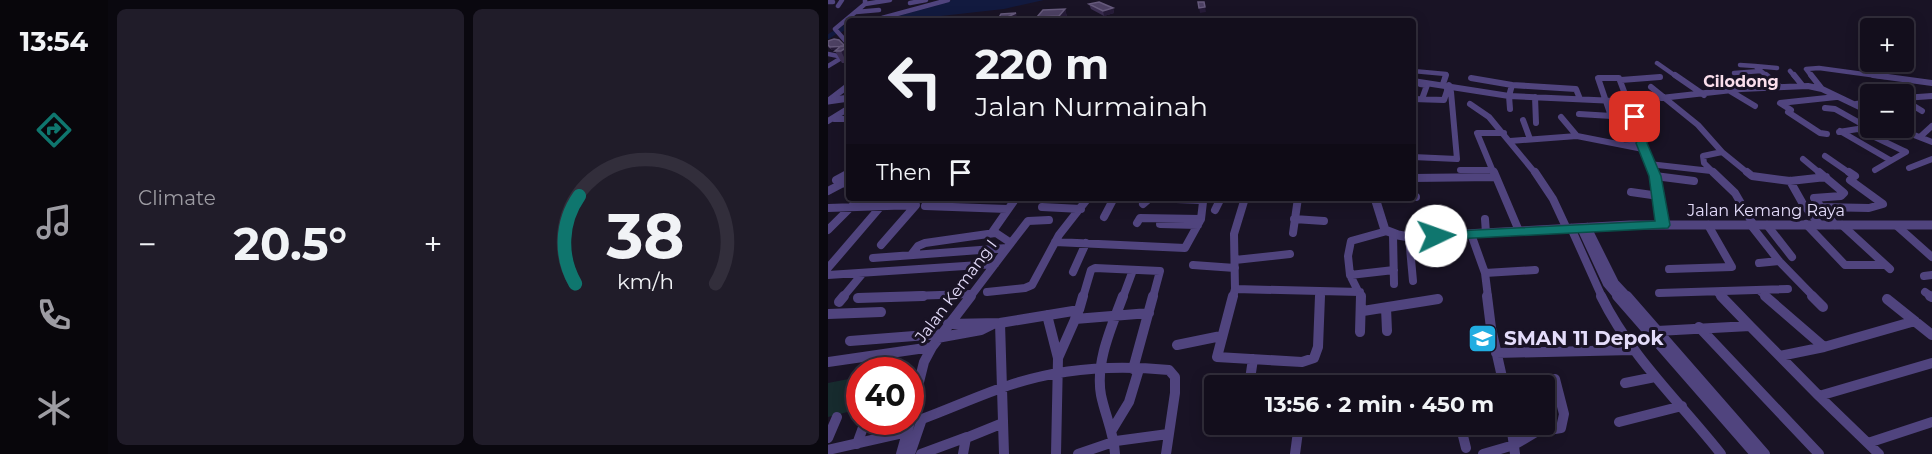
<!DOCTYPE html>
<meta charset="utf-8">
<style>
body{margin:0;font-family:Montserrat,sans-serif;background:#201c29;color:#f1f3f6;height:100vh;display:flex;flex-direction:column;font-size:22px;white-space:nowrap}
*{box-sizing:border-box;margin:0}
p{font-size:20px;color:#9d9ca3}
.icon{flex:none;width:33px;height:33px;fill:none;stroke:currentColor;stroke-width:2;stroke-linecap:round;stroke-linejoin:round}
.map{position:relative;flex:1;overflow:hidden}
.side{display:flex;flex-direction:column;gap:9px;padding:9px;background:#0a080f;width:720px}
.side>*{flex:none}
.guide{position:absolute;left:18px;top:18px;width:570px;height:183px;border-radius:6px;box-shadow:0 3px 15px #0003,0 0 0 2px #322e3b;background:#130e1c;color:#f1f3f6;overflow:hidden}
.fabs{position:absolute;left:1032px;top:18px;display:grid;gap:12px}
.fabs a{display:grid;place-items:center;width:54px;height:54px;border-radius:6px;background:#130e1c;box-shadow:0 3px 15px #0003,0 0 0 2px #322e3b;font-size:30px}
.speed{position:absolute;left:18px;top:357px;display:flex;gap:12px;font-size:30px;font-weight:700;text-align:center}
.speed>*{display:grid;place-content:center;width:78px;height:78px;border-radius:50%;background:#130e1c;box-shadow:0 3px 15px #0003,0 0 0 2px #322e3b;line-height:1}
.speed .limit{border:9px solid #d22;background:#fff;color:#111}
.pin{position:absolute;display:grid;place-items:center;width:51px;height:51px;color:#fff;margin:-26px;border-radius:12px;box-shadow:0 3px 9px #0006}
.me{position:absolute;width:66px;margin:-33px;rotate:87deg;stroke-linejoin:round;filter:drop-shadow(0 0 4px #0008)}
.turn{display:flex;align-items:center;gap:21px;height:126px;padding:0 30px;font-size:27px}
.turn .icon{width:78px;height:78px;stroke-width:2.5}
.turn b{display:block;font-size:42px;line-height:51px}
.then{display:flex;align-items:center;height:57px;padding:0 30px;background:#0003;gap:12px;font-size:22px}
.big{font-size:45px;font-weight:700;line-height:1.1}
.side .widget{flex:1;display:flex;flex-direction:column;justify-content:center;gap:9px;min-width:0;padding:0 21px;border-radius:9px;background:#201c29}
.side .dial{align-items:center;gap:0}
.dial svg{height:156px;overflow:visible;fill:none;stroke:#322e3b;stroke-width:7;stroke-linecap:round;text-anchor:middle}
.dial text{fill:#f1f3f6;stroke:none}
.heat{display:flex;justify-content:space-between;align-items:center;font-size:33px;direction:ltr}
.side .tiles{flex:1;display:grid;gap:9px;grid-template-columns:repeat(2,1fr)}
.trip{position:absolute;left:376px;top:375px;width:351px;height:60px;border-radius:6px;background:#130e1c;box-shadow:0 3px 15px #0003,0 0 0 2px #322e3b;font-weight:700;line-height:60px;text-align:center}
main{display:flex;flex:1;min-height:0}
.tabs{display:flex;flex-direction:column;width:108px;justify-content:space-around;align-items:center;background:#08060b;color:#9d9ca3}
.tabs .icon{width:42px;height:42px}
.tabs .current{color:#0f766e}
.tabs b{font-size:27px;color:#f1f3f6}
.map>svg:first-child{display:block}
</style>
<main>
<nav class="tabs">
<b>13:54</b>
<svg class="icon current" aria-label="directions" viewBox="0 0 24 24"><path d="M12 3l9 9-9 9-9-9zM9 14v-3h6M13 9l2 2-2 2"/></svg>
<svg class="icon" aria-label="music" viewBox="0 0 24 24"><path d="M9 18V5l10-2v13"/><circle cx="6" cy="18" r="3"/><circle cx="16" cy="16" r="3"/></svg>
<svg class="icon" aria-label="phone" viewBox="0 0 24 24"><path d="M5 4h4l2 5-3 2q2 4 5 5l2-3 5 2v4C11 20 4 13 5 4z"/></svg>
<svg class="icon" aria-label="climate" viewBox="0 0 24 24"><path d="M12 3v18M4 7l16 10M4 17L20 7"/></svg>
</nav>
<section class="side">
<div class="tiles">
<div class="widget"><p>Climate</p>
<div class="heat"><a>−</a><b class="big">20.5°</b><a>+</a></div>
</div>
<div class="widget dial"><svg viewBox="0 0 100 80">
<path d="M14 69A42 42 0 1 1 86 69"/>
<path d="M14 69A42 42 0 0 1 16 24" stroke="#0f766e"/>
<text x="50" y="56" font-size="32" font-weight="700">38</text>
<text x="50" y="72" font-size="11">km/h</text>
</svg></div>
</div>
</section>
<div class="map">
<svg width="1104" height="454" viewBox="0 0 1104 454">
<rect width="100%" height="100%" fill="#191325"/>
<path fill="#172b2e" d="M31,377V409L0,417V383Z"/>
<path fill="#121a3f" d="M124,0H216L176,9L113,16L100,21H50Z"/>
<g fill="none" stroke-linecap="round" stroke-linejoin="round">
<path stroke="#121a3f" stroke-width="4.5" d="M11,31L21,25
M0,37L6,33"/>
<path stroke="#50447e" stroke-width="4.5" d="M0,2H5
M82,3L98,0
M37,4L62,0
M10,6L14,0
M28,12L51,10
M31,21L54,18L120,0
M21,45L7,29L37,4V0
M0,54L15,57L0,66
M829,63L849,77
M912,65L927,66
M585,71L618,74L617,77
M962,71L967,77
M906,73L933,71
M940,77L927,66L949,68
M984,77L978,69L991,68L1057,77"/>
<path stroke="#50447e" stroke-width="6" d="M847,75L876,95
M938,75L951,86
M966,75L974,85
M983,75L994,89
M1045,75L1104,83
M643,78L684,85L681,96L682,109
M793,80L832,77
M585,81L681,96L809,102
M592,84L599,85L594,99
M615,84L618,75
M684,85L748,89L752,99
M823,87L870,125L894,152L875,156L876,163L887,174
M902,91L927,106
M707,97L708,123
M833,98L913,89L980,86L994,89L1042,112
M1076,98L1104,96
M585,99L616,100L621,85
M1076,100L1094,111
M0,101L21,85
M642,104L661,117L708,174
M1028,104L1042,102
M997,108L1007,109L1039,127
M751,114L816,118
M783,116L770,78H791L800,102
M733,117L749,136
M807,117V129L817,138L814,143L826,174
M6,119H21
M695,120L702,139
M0,121L21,108
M792,127L808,129
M1068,128L1104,142
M1030,129L1078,152
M1012,131L1062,160
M1011,132L1042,127
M999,134L992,133L960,112L963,110L952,103L1008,97
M789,137L814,143
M1092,137L1104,126
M682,141L749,136L815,149
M894,152L921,174
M997,156L1023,174
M585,157L629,159L623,92L619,90
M975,159L993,174
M821,164L883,171
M1081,168L1104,159
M632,170H665
M1047,170L1078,152
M666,174L649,133H676"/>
<path stroke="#50447e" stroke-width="8" d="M666,172L691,231
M707,172L725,199L739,229
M825,172L835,225
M885,172L907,193L925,224
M919,172L924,176L962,181L998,177
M991,172L1016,193L1013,196L986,198L1007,225
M827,176L866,181
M585,178L667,177
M962,181L975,204L992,225
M18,184L8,180L21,173
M0,191L17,182
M803,192L831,196
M585,197H588
M315,204L322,198
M97,206L179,209
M214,207L253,209
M991,207L1041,208L1055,204L1022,180L1027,176L1021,172
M0,208L88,205L53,245
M387,210L393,198
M276,217L286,198
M466,219L496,221
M657,219L658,233
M309,223L312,218L373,219
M332,224L370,225
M922,224L951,261L986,297
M978,224L1017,265H1057
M939,225L964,257
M1014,225L1062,269
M1069,226L1104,257
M759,227L787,283L800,297
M743,228L774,297
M753,228L779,284L790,297
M0,230L32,198
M465,233L470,198
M643,234L657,273L660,297
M565,235L566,284
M581,237L585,281
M227,242L357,248L373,219L375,202L373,200L323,198
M183,243L200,221L221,220
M83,255L90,246L97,243L167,233
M45,258L179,248
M407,260L462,254
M931,263L951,261
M365,265L407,268
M0,268L60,198
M841,269L904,267L880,225
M245,272L258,243
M657,273L707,270
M0,275L167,264
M522,275L566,270
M1096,276L1104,275
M407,289L532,292
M932,291L939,297
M159,292L197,288L204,285L231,235L260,198
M889,292L894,297
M1097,292L1104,297
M831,293L960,289
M15,297L35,273
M53,297L142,294
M142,297L183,243L165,231L188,198
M255,297L263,270L267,268L332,271L325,297
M295,297L305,270
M405,297L407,289L406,234L417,198
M492,297V291
M533,297L522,275L520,256L523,241L559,231"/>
<path stroke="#50447e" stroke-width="10" d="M405,296L389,357L474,362L486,358L490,347L492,296
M659,296L663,328L676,386
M773,296C803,357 851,401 893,454
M789,296L927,454
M799,296L937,454
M893,296L922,326
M937,296L996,347L952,356
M984,296L995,307
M1102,296L1104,297
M30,298L95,296
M1059,299L1104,335
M11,302L16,296
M558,308L559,331
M535,311L610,299
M0,314L53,312
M219,315L230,358L228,454
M247,319L321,313
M172,323L176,454
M120,324L172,323L251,310L255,296
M871,327L991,454
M829,331L922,326L991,396
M532,332L533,296
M109,338L153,330L165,324
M22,341L112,334
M349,345L393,336
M996,347L1087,321
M668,353L805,350
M230,358L249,315
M0,362L104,347
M305,369L325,296
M797,383L827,377
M421,386L425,359
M82,418L96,362L104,347L143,296
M791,422L854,406
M632,424L638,448
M683,424L687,454
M284,430L301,402L311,369
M0,438L9,417
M1040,443L1104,422
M29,444L37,422
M0,450L79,432
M73,454L82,422
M82,454L94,419C124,408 154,394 185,384C234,368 290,365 341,370L347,377V393L338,454
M93,454L139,437
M135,454L138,438L175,423
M250,454L288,441L340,434
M287,454C286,433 277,415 273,395C267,362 284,326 295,296
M467,454L471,424
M655,454L686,445L708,432L733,428L736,414L727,379
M1051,454L991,396L1104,363"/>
<path stroke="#50447e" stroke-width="7" d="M0,101L21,98"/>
<path stroke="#50447e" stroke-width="9" d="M547,198L557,230L570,235L581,237L802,225H1104"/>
</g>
<path fill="#3b2e51" d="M261,4L285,8L286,13L276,16L263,9Z
M237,9L239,17L236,21H210L209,17Z
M11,40L19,63H14L7,51L9,50H4L0,47V41Z"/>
<path fill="#261b38" d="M377,7L378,12L372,13L371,8Z
M285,8L286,13L276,16L275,11Z
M237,9L239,17L236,21H233L231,16Z
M188,13L190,21H171Z
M21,46V62L19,63L13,51L17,49L4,50L2,47Z"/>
<path fill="#4d4163" stroke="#65597b" stroke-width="1.5" d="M271,2L285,8L275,11L261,4Z
M370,2H376L377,7L371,8Z
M237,9L231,16L209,17L215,10Z
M188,13L171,21H169L173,14Z
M6,39L11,40L17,46L2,47L0,45V41Z
M13,46H21L13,51H7Z"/>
<path fill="#0f766e" stroke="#0a4d48" stroke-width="1.5" d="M807,114L812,117L813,129L822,138L819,143L833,176L842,225L840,228L608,240L601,236L608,232L827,221L821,176L808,143L811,139L802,129L801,117Z"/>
<defs>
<symbol id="school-square" viewBox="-11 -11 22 22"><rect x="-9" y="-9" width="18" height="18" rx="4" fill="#21ade1" stroke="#191325"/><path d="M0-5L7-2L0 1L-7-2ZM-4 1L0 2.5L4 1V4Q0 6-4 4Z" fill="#fff"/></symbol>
</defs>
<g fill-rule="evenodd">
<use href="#school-square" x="638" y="322" width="33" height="33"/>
</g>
<g text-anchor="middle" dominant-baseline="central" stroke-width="6" stroke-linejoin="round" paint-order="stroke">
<g font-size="16" font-weight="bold" fill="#fadeeb" stroke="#191325">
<text x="913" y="81">Cilodong</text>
</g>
<g font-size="16" fill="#e4dcfa" stroke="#191325">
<text x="938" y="210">Jalan Kemang Raya</text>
<text transform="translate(128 291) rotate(-53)">Jalan Kemang I</text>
</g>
<g font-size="20" font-weight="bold" fill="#e4dcfa" stroke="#191325" text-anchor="start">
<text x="676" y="338">SMAN 11 Depok</text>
</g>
</g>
</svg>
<div class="fabs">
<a>+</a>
<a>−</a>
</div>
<div class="speed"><div class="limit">40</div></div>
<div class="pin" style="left:807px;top:117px;background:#d93025"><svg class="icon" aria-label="arrive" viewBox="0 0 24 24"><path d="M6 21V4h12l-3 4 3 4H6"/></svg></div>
<svg class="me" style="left:608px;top:236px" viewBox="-20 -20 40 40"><circle r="19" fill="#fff"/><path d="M0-13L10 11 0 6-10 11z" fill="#0f766e"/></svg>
<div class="trip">13:56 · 2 min · 450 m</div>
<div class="guide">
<div class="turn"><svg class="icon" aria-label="left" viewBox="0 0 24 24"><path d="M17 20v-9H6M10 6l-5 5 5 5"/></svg><div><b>220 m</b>Jalan Nurmainah</div></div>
<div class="then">Then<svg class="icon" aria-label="arrive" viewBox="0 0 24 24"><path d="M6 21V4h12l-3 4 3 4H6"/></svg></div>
</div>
</div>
</main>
